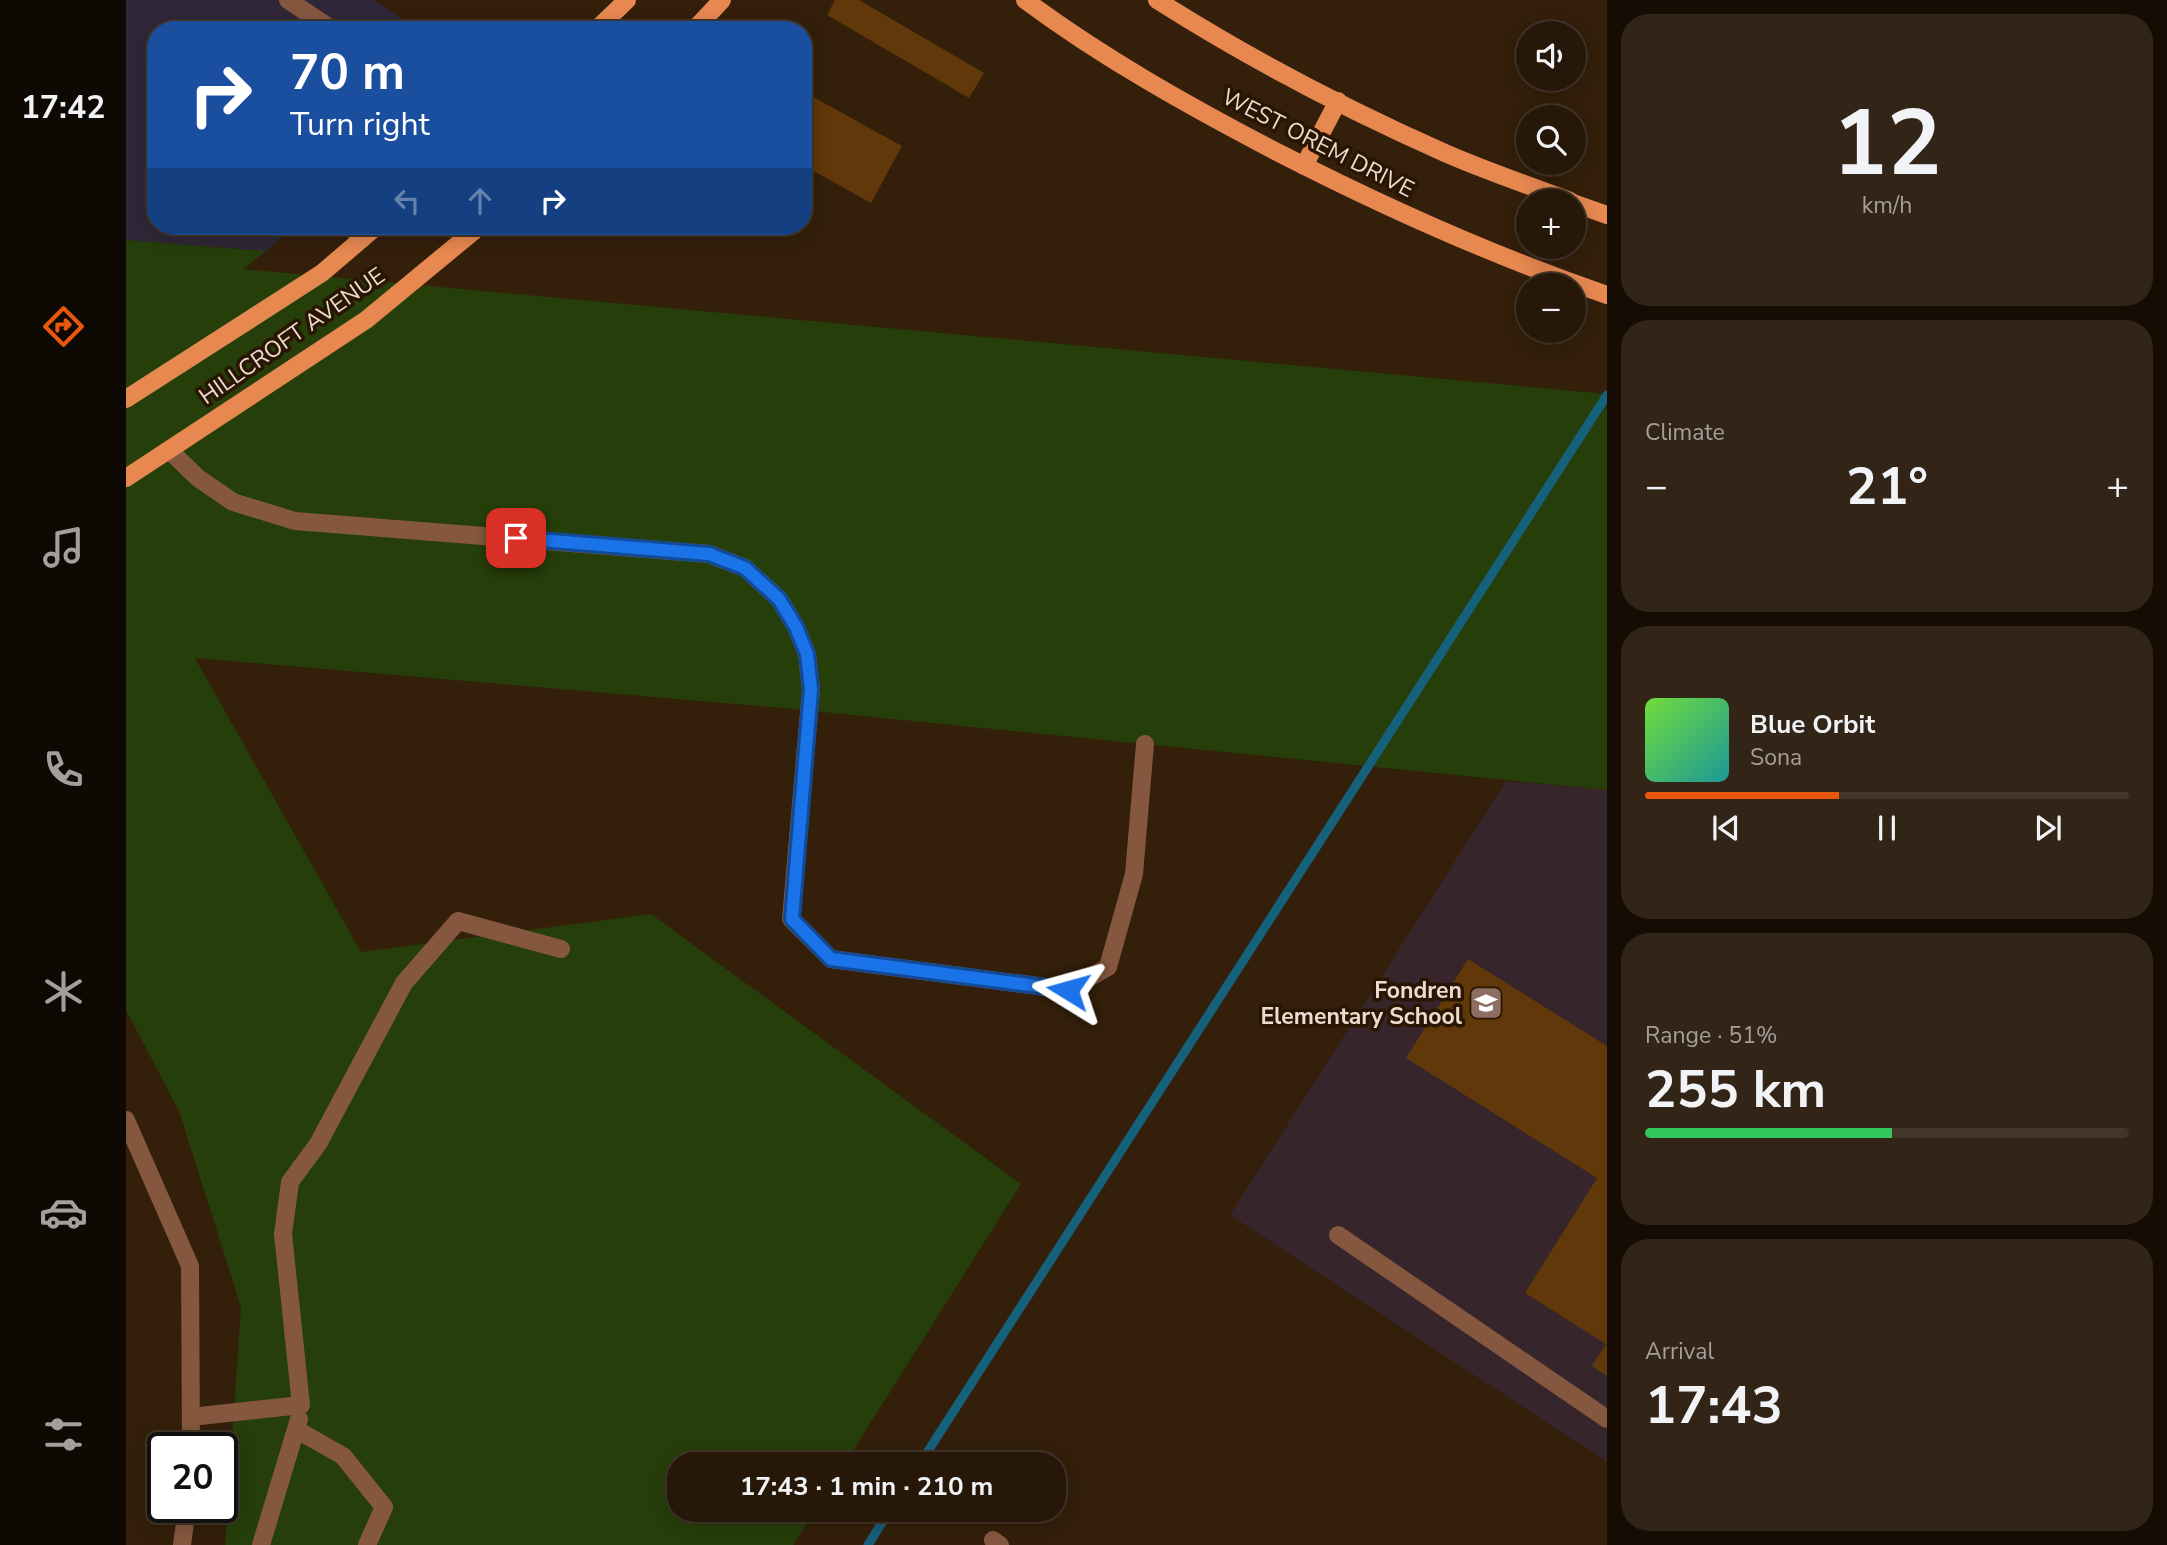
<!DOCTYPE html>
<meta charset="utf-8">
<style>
body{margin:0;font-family:"Nunito Sans",sans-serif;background:#322416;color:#f1f3f6;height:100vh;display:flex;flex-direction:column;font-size:26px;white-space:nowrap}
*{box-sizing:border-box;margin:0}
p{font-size:23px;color:#a49f9c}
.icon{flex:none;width:38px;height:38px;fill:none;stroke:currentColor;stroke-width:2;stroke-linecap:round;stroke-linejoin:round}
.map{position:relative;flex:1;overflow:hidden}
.details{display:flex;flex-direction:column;gap:14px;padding:14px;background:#150d04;width:560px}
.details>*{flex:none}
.top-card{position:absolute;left:21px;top:21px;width:665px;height:214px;border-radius:28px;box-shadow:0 4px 18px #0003,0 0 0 2px #423629;background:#1a4fa0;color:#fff;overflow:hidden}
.tools{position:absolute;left:1390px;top:21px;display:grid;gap:14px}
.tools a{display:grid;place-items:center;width:70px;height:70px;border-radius:50%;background:#261708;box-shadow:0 4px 18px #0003,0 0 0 2px #423629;font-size:35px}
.speed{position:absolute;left:21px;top:1432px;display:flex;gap:14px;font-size:35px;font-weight:700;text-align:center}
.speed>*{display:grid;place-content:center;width:91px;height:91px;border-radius:50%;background:#261708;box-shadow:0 4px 18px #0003,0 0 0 2px #423629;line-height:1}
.speed .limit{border:4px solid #111;border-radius:10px;background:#fff;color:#111}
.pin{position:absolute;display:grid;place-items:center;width:60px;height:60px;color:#fff;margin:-30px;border-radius:14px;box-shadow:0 4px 10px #0006}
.me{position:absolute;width:77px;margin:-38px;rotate:278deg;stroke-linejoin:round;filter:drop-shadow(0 0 5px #0008)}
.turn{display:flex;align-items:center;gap:24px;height:147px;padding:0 28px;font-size:32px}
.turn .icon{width:91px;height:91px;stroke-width:2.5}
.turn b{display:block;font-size:49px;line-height:60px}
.lanes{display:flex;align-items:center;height:66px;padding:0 28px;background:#0003;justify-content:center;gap:35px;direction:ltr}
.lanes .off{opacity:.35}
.big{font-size:52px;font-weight:700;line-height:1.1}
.details .card{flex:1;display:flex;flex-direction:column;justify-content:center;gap:10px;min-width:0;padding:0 24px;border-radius:28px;background:#322416}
.details .dial{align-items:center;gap:0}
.dial b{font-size:91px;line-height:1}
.song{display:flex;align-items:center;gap:21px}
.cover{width:84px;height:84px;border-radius:10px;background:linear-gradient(135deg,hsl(100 70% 55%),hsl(180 70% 35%))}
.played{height:7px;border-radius:4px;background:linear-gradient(90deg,#ea580c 40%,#423629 40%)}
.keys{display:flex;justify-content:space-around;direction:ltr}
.heat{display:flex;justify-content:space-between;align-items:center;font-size:38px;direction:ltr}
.charge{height:10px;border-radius:5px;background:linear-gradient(90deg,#34c759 51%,#423629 0)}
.trip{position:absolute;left:541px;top:1452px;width:399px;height:70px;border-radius:28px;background:#261708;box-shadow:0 4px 18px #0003,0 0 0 2px #423629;font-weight:700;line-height:70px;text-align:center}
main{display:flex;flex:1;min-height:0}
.tab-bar{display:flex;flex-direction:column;width:126px;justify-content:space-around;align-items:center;background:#0f0903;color:#a49f9c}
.tab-bar .icon{width:49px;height:49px}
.tab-bar .current{color:#ea580c}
.tab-bar b{font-size:32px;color:#f1f3f6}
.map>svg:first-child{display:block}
</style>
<main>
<nav class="tab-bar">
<b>17:42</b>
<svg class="icon current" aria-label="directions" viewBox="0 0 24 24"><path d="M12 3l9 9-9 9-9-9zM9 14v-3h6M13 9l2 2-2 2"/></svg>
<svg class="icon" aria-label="music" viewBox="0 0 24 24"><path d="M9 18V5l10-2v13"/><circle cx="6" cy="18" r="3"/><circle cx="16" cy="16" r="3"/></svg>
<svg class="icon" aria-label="phone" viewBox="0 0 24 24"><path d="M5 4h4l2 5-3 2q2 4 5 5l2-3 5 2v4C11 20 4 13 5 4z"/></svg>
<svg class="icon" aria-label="climate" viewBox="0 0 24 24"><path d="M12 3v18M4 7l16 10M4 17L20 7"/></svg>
<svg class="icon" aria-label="car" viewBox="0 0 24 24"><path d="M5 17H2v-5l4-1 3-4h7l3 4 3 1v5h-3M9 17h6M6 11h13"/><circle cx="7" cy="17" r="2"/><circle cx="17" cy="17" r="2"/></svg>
<svg class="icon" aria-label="filters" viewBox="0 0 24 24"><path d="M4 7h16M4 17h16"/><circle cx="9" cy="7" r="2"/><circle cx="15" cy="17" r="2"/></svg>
</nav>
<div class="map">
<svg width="1481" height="1545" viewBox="0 0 1481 1545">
<rect width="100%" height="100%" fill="#331f0a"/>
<path fill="#2f2737" d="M0,0H248L293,30H30V226H164L163,232L140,251L0,240Z"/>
<path fill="#37252c" d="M1380,781L1481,790V1462L1104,1215Z"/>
<path fill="#263e0a" d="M0,240L140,251L117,269L1481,394V790L657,708L69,658L235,952L525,914L895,1184L718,1465H553V1510H689L667,1545H99L115,1307L53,1111L0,1010Z"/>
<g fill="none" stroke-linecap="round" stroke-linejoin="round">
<path stroke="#15607a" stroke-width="9" d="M793,1465L1481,395
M742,1545L764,1510"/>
</g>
<path fill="#603809" d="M709,0H733L858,73L843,98L701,15Z
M682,94L776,146L745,203L677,165V103Z
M1342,959L1481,1046V1376L1466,1366L1480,1344L1399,1293L1471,1178L1280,1058Z"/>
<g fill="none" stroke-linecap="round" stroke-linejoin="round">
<path stroke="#85573e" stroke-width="18" d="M162,0L207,30
M223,226L236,239
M43,450L72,478L107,502L169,521L583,554L619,568L653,599L670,627L681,654L685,689L665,919L705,959L942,990L982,967L1008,874L1019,744
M0,1120L64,1266L65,1447
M1212,1235L1481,1419
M65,1417L175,1405L157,1234L164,1182L192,1144L278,983L332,921L435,949
M171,1430L217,1456L258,1507L241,1545
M867,1540L874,1545
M56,1545L61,1507
M135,1545L173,1419"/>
<path stroke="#e78851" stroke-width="18" d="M899,0C977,58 1063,106 1149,151C1256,206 1367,256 1481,295
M1031,0C1122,58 1220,109 1319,153C1360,171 1402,185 1444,201
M470,30L501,0
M568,30L596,0
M1178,166L1212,101
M1447,203L1481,215
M0,399L196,273L251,226
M0,478L240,320L354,226"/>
</g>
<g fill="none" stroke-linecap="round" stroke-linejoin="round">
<defs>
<path id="route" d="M390,538L583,554L619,568L653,599L670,627L681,654L685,689L666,919L705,959L942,990"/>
</defs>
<use href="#route" stroke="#114b97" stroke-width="18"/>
<use href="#route" stroke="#1a73e8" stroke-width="12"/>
</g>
<defs>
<symbol id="school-square" viewBox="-11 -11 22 22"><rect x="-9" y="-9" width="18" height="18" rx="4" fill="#8d6e63" stroke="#291502"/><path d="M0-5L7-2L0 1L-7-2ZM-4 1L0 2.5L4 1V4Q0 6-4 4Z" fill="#fff"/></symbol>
</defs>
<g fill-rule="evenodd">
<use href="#school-square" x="1341" y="984" width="38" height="38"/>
</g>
<g text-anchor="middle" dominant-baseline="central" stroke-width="7" stroke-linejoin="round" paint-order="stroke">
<g font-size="23" fill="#eadccf" stroke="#291502">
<text transform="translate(1192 143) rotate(27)">WEST OREM DRIVE</text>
<text transform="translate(166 336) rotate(-35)">HILLCROFT AVENUE</text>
</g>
<g font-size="23" font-weight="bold" fill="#eadccf" stroke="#291502" text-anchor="end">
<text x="1336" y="990">Fondren<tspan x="1336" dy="26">Elementary School</tspan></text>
</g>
</g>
</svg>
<div class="tools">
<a><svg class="icon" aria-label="sound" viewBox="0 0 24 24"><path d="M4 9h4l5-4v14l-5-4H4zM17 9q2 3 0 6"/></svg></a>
<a><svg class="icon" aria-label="search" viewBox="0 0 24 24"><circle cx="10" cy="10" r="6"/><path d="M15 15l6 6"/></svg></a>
<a>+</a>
<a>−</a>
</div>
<div class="speed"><div class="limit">20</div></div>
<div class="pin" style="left:390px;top:538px;background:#d93025"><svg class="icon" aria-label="arrive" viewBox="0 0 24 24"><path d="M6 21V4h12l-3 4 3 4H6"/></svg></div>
<svg class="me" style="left:942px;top:990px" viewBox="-20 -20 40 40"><path d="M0-17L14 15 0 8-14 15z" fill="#1a73e8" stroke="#fff" stroke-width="4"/></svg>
<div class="trip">17:43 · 1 min · 210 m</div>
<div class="top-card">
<div class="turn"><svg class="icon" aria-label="right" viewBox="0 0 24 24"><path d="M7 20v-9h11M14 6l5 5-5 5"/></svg><div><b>70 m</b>Turn right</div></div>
<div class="lanes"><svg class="icon off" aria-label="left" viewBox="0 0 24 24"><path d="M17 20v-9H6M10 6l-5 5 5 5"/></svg><svg class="icon off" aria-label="ahead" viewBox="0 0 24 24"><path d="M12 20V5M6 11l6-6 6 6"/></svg><svg class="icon" aria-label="right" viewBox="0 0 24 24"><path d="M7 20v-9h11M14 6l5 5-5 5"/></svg></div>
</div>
</div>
<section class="details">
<div class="card dial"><b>12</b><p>km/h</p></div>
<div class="card"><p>Climate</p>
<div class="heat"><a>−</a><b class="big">21°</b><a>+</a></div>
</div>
<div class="card">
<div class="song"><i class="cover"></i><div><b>Blue Orbit</b><p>Sona</p></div></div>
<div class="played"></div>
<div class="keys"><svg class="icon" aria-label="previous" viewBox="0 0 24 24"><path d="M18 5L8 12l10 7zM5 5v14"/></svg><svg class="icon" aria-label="pause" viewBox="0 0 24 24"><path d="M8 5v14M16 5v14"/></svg><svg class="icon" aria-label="next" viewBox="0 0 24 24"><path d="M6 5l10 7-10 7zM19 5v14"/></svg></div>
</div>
<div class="card"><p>Range · 51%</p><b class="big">255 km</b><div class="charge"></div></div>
<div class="card"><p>Arrival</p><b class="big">17:43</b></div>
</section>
</main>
